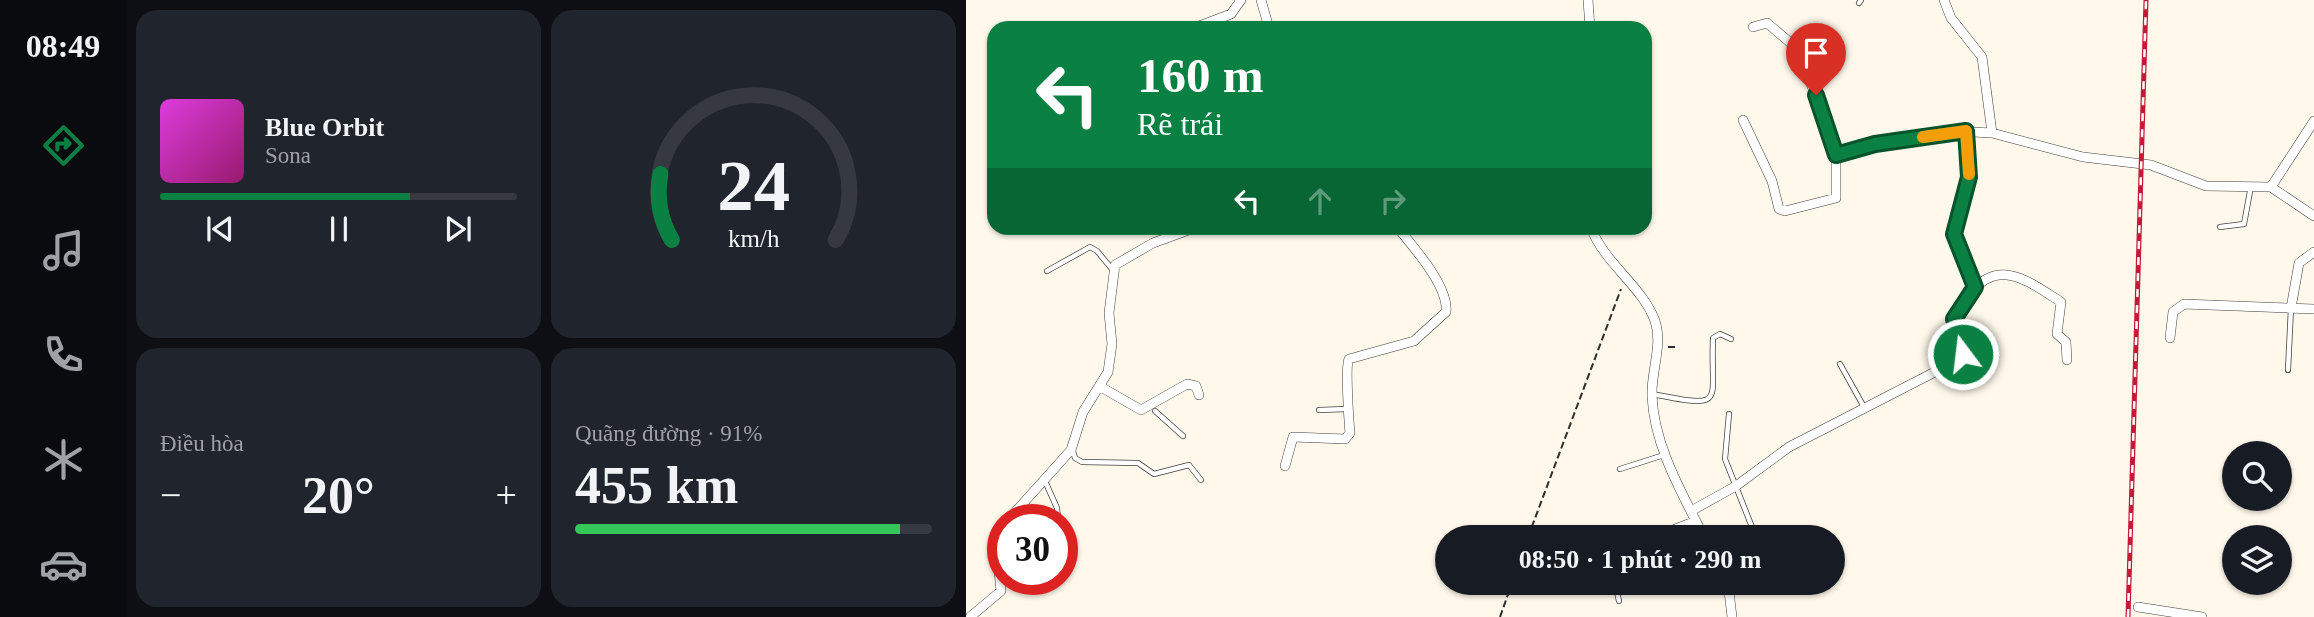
<!DOCTYPE html>
<html lang="vi">
<meta charset="utf-8">
<style>
body{margin:0;font-family:"Times New Roman",serif;background:#20242c;color:#f1f3f6;height:100vh;display:flex;flex-direction:column;font-size:26px;white-space:nowrap}
*{box-sizing:border-box;margin:0}
p{font-size:23px;color:#9ea1a6}
.icon{flex:none;width:38px;height:38px;fill:none;stroke:currentColor;stroke-width:2;stroke-linecap:round;stroke-linejoin:round}
.map{position:relative;flex:1;overflow:hidden}
.side{display:flex;flex-direction:column;gap:10px;padding:10px;background:#0d0f14;width:840px}
.side>*{flex:none}
.banner{position:absolute;left:21px;top:21px;width:665px;height:214px;border-radius:21px;box-shadow:0 2px 5px #0004;background:#0b8043;color:#fff;overflow:hidden}
.fabs{position:absolute;left:1256px;top:441px;display:grid;gap:14px}
.fabs a{display:grid;place-items:center;width:70px;height:70px;border-radius:50%;background:#171b24;box-shadow:0 2px 5px #0004;font-size:35px}
.speed{position:absolute;left:21px;top:504px;display:flex;gap:14px;font-size:35px;font-weight:700;text-align:center}
.speed>*{display:grid;place-content:center;width:91px;height:91px;border-radius:50%;background:#171b24;box-shadow:0 2px 5px #0004;line-height:1}
.speed .limit{border:10px solid #d22;background:#fff;color:#111}
.pin{position:absolute;display:grid;place-items:center;width:60px;height:60px;color:#fff;margin:-72px -30px;border-radius:50% 50% 50% 0;rotate:-45deg;box-shadow:0 0 7px #0007}
.pin .icon{rotate:45deg}
.me{position:absolute;width:77px;margin:-38px;rotate:345deg;stroke-linejoin:round;filter:drop-shadow(0 0 5px #0008)}
.turn{display:flex;align-items:center;gap:24px;height:147px;padding:0 35px;font-size:32px}
.turn .icon{width:91px;height:91px;stroke-width:2.5}
.turn b{display:block;font-size:49px;line-height:60px}
.lanes{display:flex;align-items:center;height:66px;padding:0 35px;background:#0003;justify-content:center;gap:35px;direction:ltr}
.lanes .off{opacity:.35}
.big{font-size:52px;font-weight:800;line-height:1.1}
.side .tile{flex:1;display:flex;flex-direction:column;justify-content:center;gap:10px;min-width:0;padding:0 24px;border-radius:21px;background:#20242c}
.side .dial{align-items:center;gap:0}
.dial svg{height:182px;overflow:visible;fill:none;stroke:#363941;stroke-width:7;stroke-linecap:round;text-anchor:middle}
.dial text{fill:#f1f3f6;stroke:none}
.song{display:flex;align-items:center;gap:21px}
.cover{width:84px;height:84px;border-radius:10px;background:linear-gradient(135deg,hsl(300 70% 55%),hsl(320 70% 35%))}
.played{height:7px;border-radius:4px;background:linear-gradient(90deg,#0b8043 70%,#363941 70%)}
.keys{display:flex;justify-content:space-around;direction:ltr}
.heat{display:flex;justify-content:space-between;align-items:center;font-size:38px;direction:ltr}
.charge{height:10px;border-radius:5px;background:linear-gradient(90deg,#34c759 91%,#363941 0)}
.side .tiles{flex:1;display:grid;gap:10px;grid-template-columns:repeat(2,1fr)}
.trip{position:absolute;left:469px;top:525px;width:410px;height:70px;border-radius:35px;background:#171b24;box-shadow:0 2px 5px #0004;font-weight:800;line-height:70px;text-align:center}
main{display:flex;flex:1;min-height:0}
.tab-bar{display:flex;flex-direction:column;width:126px;justify-content:space-around;align-items:center;background:#090b0e;color:#9ea1a6}
.tab-bar .icon{width:49px;height:49px}
.tab-bar .on{color:#0b8043}
.tab-bar b{font-size:32px;color:#f1f3f6}
.map>svg:first-child{display:block}
</style>
<main>
<nav class="tab-bar">
<b>08:49</b>
<svg class="icon on" aria-label="directions" viewBox="0 0 24 24"><path d="M12 3l9 9-9 9-9-9zM9 14v-3h6M13 9l2 2-2 2"/></svg>
<svg class="icon" aria-label="music" viewBox="0 0 24 24"><path d="M9 18V5l10-2v13"/><circle cx="6" cy="18" r="3"/><circle cx="16" cy="16" r="3"/></svg>
<svg class="icon" aria-label="phone" viewBox="0 0 24 24"><path d="M5 4h4l2 5-3 2q2 4 5 5l2-3 5 2v4C11 20 4 13 5 4z"/></svg>
<svg class="icon" aria-label="climate" viewBox="0 0 24 24"><path d="M12 3v18M4 7l16 10M4 17L20 7"/></svg>
<svg class="icon" aria-label="car" viewBox="0 0 24 24"><path d="M5 17H2v-5l4-1 3-4h7l3 4 3 1v5h-3M9 17h6M6 11h13"/><circle cx="7" cy="17" r="2"/><circle cx="17" cy="17" r="2"/></svg>
</nav>
<section class="side">
<div class="tiles">
<div class="tile">
<div class="song"><i class="cover"></i><div><b>Blue Orbit</b><p>Sona</p></div></div>
<div class="played"></div>
<div class="keys"><svg class="icon" aria-label="previous" viewBox="0 0 24 24"><path d="M18 5L8 12l10 7zM5 5v14"/></svg><svg class="icon" aria-label="pause" viewBox="0 0 24 24"><path d="M8 5v14M16 5v14"/></svg><svg class="icon" aria-label="next" viewBox="0 0 24 24"><path d="M6 5l10 7-10 7zM19 5v14"/></svg></div>
</div>
<div class="tile dial"><svg viewBox="0 0 100 80">
<path d="M14 69A42 42 0 1 1 86 69"/>
<path d="M14 69A42 42 0 0 1 9 40" stroke="#0b8043"/>
<text x="50" y="56" font-size="32" font-weight="700">24</text>
<text x="50" y="72" font-size="11">km/h</text>
</svg></div>
<div class="tile"><p>Điều hòa</p>
<div class="heat"><a>−</a><b class="big">20°</b><a>+</a></div>
</div>
<div class="tile"><p>Quãng đường · 91%</p><b class="big">455 km</b><div class="charge"></div></div>
</div>
</section>
<div class="map">
<svg width="1348" height="617" viewBox="0 0 1348 617">
<rect width="100%" height="100%" fill="#fff8eb"/>
<g fill="none" stroke-linecap="round" stroke-linejoin="round">
<defs>
<path id="lane" d="M893,3L895,0
M1254,227L1278,224L1285,186
M81,271L124,247L131,251L146,269
M874,364L898,407
M1322,370L1325,308
M686,394C763,409 744,404 747,338L754,334L765,339
M353,410L381,409
M189,411L217,436
M763,414L759,459L786,527L787,537
M106,448L109,458L116,462L172,463L188,474L223,465L235,480
M654,469L698,455
M79,481L91,508L92,520
M96,534L105,557
M649,583L653,601"/>
<path id="street" d="M295,0L303,28
M622,0L624,28
M978,0L985,18L1016,57L1026,133
M228,28L265,14L275,0
M475,28V26
M777,120L806,181L813,209L819,211L870,198V155L850,95L827,45L801,23L787,27
M1000,131L1003,177L988,234L1009,287
M870,155L909,144L987,131L1026,133L1117,157L1185,165L1240,186L1305,187L1348,216
M1305,187L1348,121
M625,228C639,264 677,287 689,321C697,345 685,371 686,396C688,446 716,493 738,537
M1325,308L1333,263L1348,252
M1204,338L1207,312L1218,304L1348,309
M135,387L175,410L221,384L230,386L233,395
M319,466L327,437L379,439L384,433C383,422 379,365 383,359L448,341L480,312C483,286 447,247 432,228
M725,511L770,486L823,447L994,359C1002,345 985,332 988,317C990,309 999,301 1004,294C1033,256 1065,283 1095,302L1091,334L1100,342L1101,360
M42,520L105,450L117,412L142,372L146,344L143,313L149,265L187,243L228,228
M689,537L730,521
M762,583L766,617
M1172,607L1236,617
M4,617L35,591L30,542L37,526"/>
</defs>
<use href="#lane" stroke="#3f3f3f" stroke-width="6"/>
<use href="#street" stroke="#3f3f3f" stroke-width="10"/>
<path stroke="#2e2e2e" stroke-width="2" stroke-dasharray="7 3.5" stroke-linecap="butt" d="M702,347H711
M562,537L655,289
M534,617L546,583"/>
<use href="#lane" stroke="#fff" stroke-width="4.5"/>
<use href="#street" stroke="#fff" stroke-width="9"/>
<defs>
<path id="rail" d="M1162,617L1180,0"/>
</defs>
<use href="#rail" stroke="#c81837" stroke-width="5"/>
<use href="#rail" stroke="#fff" stroke-width="2.5" stroke-dasharray="8" stroke-linecap="butt"/>
</g>
<g fill="none" stroke-linecap="round" stroke-linejoin="round">
<defs>
<path id="route" d="M850,95L870,155L909,144L1000,131L1003,177L988,234L1009,287L988,319L997,354"/>
</defs>
<use href="#route" stroke="#07532c" stroke-width="18"/>
<use href="#route" stroke="#0b8043" stroke-width="12"/>
<path stroke="#f59e0b" stroke-width="12" d="M957,137L1000,131L1003,174"/>
</g>
</svg>
<div class="fabs">
<a><svg class="icon" aria-label="search" viewBox="0 0 24 24"><circle cx="10" cy="10" r="6"/><path d="M15 15l6 6"/></svg></a>
<a><svg class="icon" aria-label="layers" viewBox="0 0 24 24"><path d="M12 4l9 5-9 5-9-5zM3 14l9 5 9-5"/></svg></a>
</div>
<div class="speed"><div class="limit">30</div></div>
<div class="pin" style="left:850px;top:95px;background:#d93025"><svg class="icon" aria-label="arrive" viewBox="0 0 24 24"><path d="M6 21V4h12l-3 4 3 4H6"/></svg></div>
<svg class="me" style="left:997px;top:354px" viewBox="-20 -20 40 40"><circle r="17" fill="#0b8043" stroke="#fff" stroke-width="3"/><path d="M0-11L8 9 0 5-8 9z" fill="#fff"/></svg>
<div class="trip">08:50 · 1 phút · 290 m</div>
<div class="banner">
<div class="turn"><svg class="icon" aria-label="left" viewBox="0 0 24 24"><path d="M17 20v-9H6M10 6l-5 5 5 5"/></svg><div><b>160 m</b>Rẽ trái</div></div>
<div class="lanes"><svg class="icon" aria-label="left" viewBox="0 0 24 24"><path d="M17 20v-9H6M10 6l-5 5 5 5"/></svg><svg class="icon off" aria-label="ahead" viewBox="0 0 24 24"><path d="M12 20V5M6 11l6-6 6 6"/></svg><svg class="icon off" aria-label="right" viewBox="0 0 24 24"><path d="M7 20v-9h11M14 6l5 5-5 5"/></svg></div>
</div>
</div>
</main>
